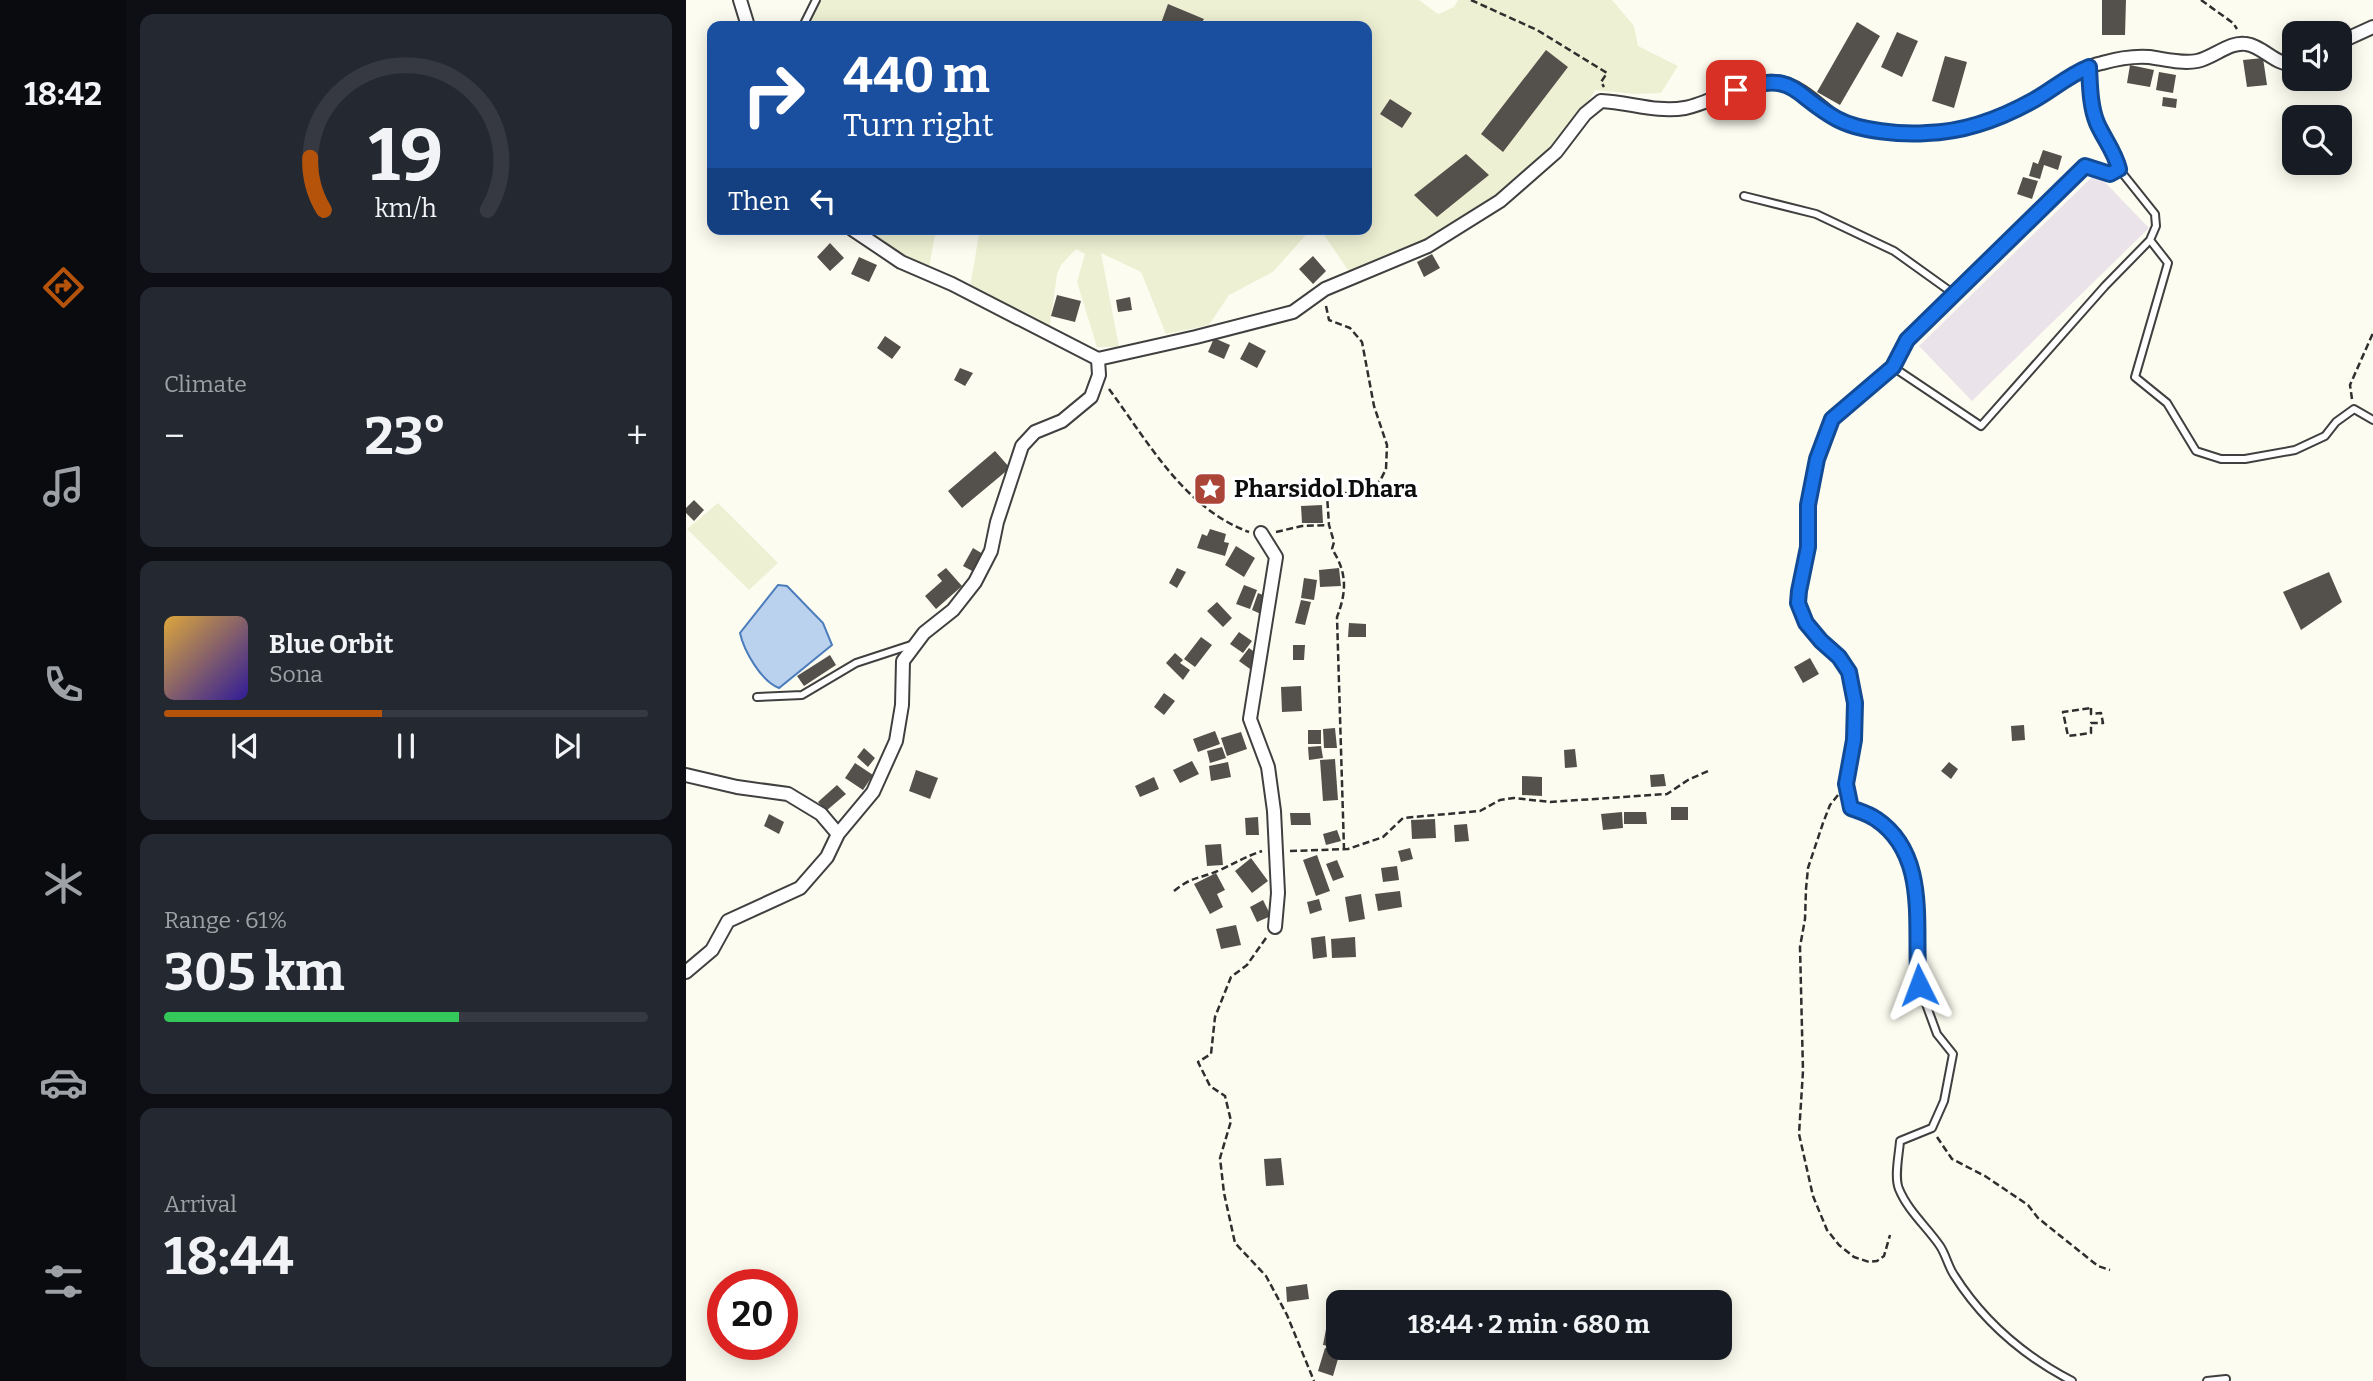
<!DOCTYPE html>
<meta charset="utf-8">
<style>
body{margin:0;font-family:Bitter,serif;background:#242831;color:#f1f3f6;height:100vh;display:flex;flex-direction:column;font-size:26px;white-space:nowrap}
*{box-sizing:border-box;margin:0}
p{font-size:23px;color:#9ea1a6}
.icon{flex:none;width:38px;height:38px;fill:none;stroke:currentColor;stroke-width:2;stroke-linecap:round;stroke-linejoin:round}
.map{position:relative;flex:1;overflow:hidden}
.drawer{display:flex;flex-direction:column;gap:14px;padding:14px;background:#0d0f14;width:560px}
.drawer>*{flex:none}
.top-card{position:absolute;left:21px;top:21px;width:665px;height:214px;border-radius:14px;box-shadow:0 4px 18px #0003;background:#1a4fa0;color:#fff;overflow:hidden}
.controls{position:absolute;left:1596px;top:21px;display:grid;gap:14px}
.controls a{display:grid;place-items:center;width:70px;height:70px;border-radius:14px;background:#171b24;box-shadow:0 4px 18px #0003;font-size:35px}
.speed{position:absolute;left:21px;top:1269px;display:flex;gap:14px;font-size:35px;font-weight:700;text-align:center}
.speed>*{display:grid;place-content:center;width:91px;height:91px;border-radius:50%;background:#171b24;box-shadow:0 4px 18px #0003;line-height:1}
.speed .limit{border:10px solid #d22;background:#fff;color:#111}
.pin{position:absolute;display:grid;place-items:center;width:60px;height:60px;color:#fff;margin:-30px;border-radius:14px;box-shadow:0 4px 10px #0006}
.me{position:absolute;width:77px;margin:-38px;rotate:357deg;stroke-linejoin:round;filter:drop-shadow(0 0 5px #0008)}
.turn{display:flex;align-items:center;gap:24px;height:147px;padding:0 21px;font-size:32px}
.turn .icon{width:91px;height:91px;stroke-width:2.5}
.turn b{display:block;font-size:49px;line-height:60px}
.then{display:flex;align-items:center;height:66px;padding:0 21px;background:#0003;gap:14px;font-size:26px}
.big{font-size:52px;font-weight:700;line-height:1.1}
.drawer .card{flex:1;display:flex;flex-direction:column;justify-content:center;gap:10px;min-width:0;padding:0 24px;border-radius:14px;background:#242831}
.drawer .dial{align-items:center;gap:0}
.dial svg{height:182px;overflow:visible;fill:none;stroke:#363941;stroke-width:7;stroke-linecap:round;text-anchor:middle}
.dial text{fill:#f1f3f6;stroke:none}
.song{display:flex;align-items:center;gap:21px}
.cover{width:84px;height:84px;border-radius:10px;background:linear-gradient(135deg,hsl(40 70% 55%),hsl(250 70% 35%))}
.played{height:7px;border-radius:4px;background:linear-gradient(90deg,#b45309 45%,#363941 45%)}
.keys{display:flex;justify-content:space-around;direction:ltr}
.heat{display:flex;justify-content:space-between;align-items:center;font-size:38px;direction:ltr}
.charge{height:10px;border-radius:5px;background:linear-gradient(90deg,#34c759 61%,#363941 0)}
.trip{position:absolute;left:640px;top:1290px;width:406px;height:70px;border-radius:14px;background:#171b24;box-shadow:0 4px 18px #0003;font-weight:700;line-height:70px;text-align:center}
main{display:flex;flex:1;min-height:0}
.dock{display:flex;flex-direction:column;width:126px;justify-content:space-around;align-items:center;background:#090b0e;color:#9ea1a6}
.dock .icon{width:49px;height:49px}
.dock .active{color:#b45309}
.dock b{font-size:32px;color:#f1f3f6}
.map>svg:first-child{display:block}
</style>
<main>
<nav class="dock">
<b>18:42</b>
<svg class="icon active" aria-label="directions" viewBox="0 0 24 24"><path d="M12 3l9 9-9 9-9-9zM9 14v-3h6M13 9l2 2-2 2"/></svg>
<svg class="icon" aria-label="music" viewBox="0 0 24 24"><path d="M9 18V5l10-2v13"/><circle cx="6" cy="18" r="3"/><circle cx="16" cy="16" r="3"/></svg>
<svg class="icon" aria-label="phone" viewBox="0 0 24 24"><path d="M5 4h4l2 5-3 2q2 4 5 5l2-3 5 2v4C11 20 4 13 5 4z"/></svg>
<svg class="icon" aria-label="climate" viewBox="0 0 24 24"><path d="M12 3v18M4 7l16 10M4 17L20 7"/></svg>
<svg class="icon" aria-label="car" viewBox="0 0 24 24"><path d="M5 17H2v-5l4-1 3-4h7l3 4 3 1v5h-3M9 17h6M6 11h13"/><circle cx="7" cy="17" r="2"/><circle cx="17" cy="17" r="2"/></svg>
<svg class="icon" aria-label="filters" viewBox="0 0 24 24"><path d="M4 7h16M4 17h16"/><circle cx="9" cy="7" r="2"/><circle cx="15" cy="17" r="2"/></svg>
</nav>
<section class="drawer">
<div class="card dial"><svg viewBox="0 0 100 80">
<path d="M14 69A42 42 0 1 1 86 69"/>
<path d="M14 69A42 42 0 0 1 8 46" stroke="#b45309"/>
<text x="50" y="56" font-size="32" font-weight="700">19</text>
<text x="50" y="72" font-size="11">km/h</text>
</svg></div>
<div class="card"><p>Climate</p>
<div class="heat"><a>−</a><b class="big">23°</b><a>+</a></div>
</div>
<div class="card">
<div class="song"><i class="cover"></i><div><b>Blue Orbit</b><p>Sona</p></div></div>
<div class="played"></div>
<div class="keys"><svg class="icon" aria-label="previous" viewBox="0 0 24 24"><path d="M18 5L8 12l10 7zM5 5v14"/></svg><svg class="icon" aria-label="pause" viewBox="0 0 24 24"><path d="M8 5v14M16 5v14"/></svg><svg class="icon" aria-label="next" viewBox="0 0 24 24"><path d="M6 5l10 7-10 7zM19 5v14"/></svg></div>
</div>
<div class="card"><p>Range · 61%</p><b class="big">305 km</b><div class="charge"></div></div>
<div class="card"><p>Arrival</p><b class="big">18:44</b></div>
</section>
<div class="map">
<svg width="1687" height="1381" viewBox="0 0 1687 1381">
<rect width="100%" height="100%" fill="#fdfcf0"/>
<path fill="#ebe3ea" d="M1410,173L1463,228L1286,401L1233,346Z"/>
<path fill="#eef0d3" d="M135,0H733L752,14L768,7L772,0H926L948,26L952,46L992,66L975,93L949,94L909,90L892,121L862,155L825,188L748,236L664,273L634,229H681V26H123Z
M175,229H250L243,268L208,251Z
M294,229H625L587,272L543,295L523,325L480,334L455,272L415,253L433,347H411L391,282L399,254L390,249L375,265L371,274L364,326L284,287Z
M32,503L92,563L63,590L1,529Z"/>
<path fill="#bbd2ee" stroke="#4b7cbc" stroke-width="2" d="M92,585L101,586L137,623L146,645L93,688C75,681 58,651 54,633Z"/>
<path fill="#54504b" d="M1416,0H1440L1439,35H1416Z
M482,4L518,19L514,26H474Z
M1171,22L1194,36L1154,105L1131,92Z
M1211,32L1232,41L1216,77L1195,67Z
M860,50L882,67L817,152L795,134Z
M1259,56L1281,62L1268,108L1246,101Z
M1577,58L1581,85L1561,87L1557,60Z
M1444,65L1468,70L1464,87L1441,83Z
M1473,72L1490,75L1487,93L1470,90Z
M1477,97L1491,99L1490,108L1476,106Z
M704,99L726,113L716,128L694,114Z
M1357,150L1376,156L1372,170L1358,165L1354,179L1343,176L1347,162L1352,164Z
M780,154L803,175L751,217L728,195Z
M1337,177L1352,181L1346,199L1331,194Z
M144,243L158,258L144,271L131,257Z
M746,254L754,268L738,277L731,262Z
M627,256L640,271L627,284L613,269Z
M173,257L191,265L183,282L165,274Z
M371,295L395,301L389,322L365,316Z
M444,297L446,310L432,312L430,300Z
M199,336L215,347L206,359L191,348Z
M528,338L544,345L538,359L522,352Z
M563,342L580,351L571,368L554,359Z
M274,368L287,373L279,386L268,380Z
M309,451L324,468L276,508L262,491Z
M8,500L18,510L8,521L0,513V508Z
M636,505L637,523H616L615,506Z
M524,529L540,534L538,542L543,543L539,556L511,548L516,534L521,536Z
M550,546L569,558L558,577L539,565Z
M287,548L297,554L288,572L277,566Z
M260,568L276,586L250,609L239,596L256,581L251,575Z
M491,568L500,572L491,588L483,583Z
M653,568L655,586L634,587L633,570Z
M1643,572L1656,602L1615,630L1597,592Z
M618,578L631,580L628,600L615,598Z
M558,585L571,590L564,609L550,604Z
M572,593L584,598L577,615L566,610Z
M615,600L625,602L619,625L609,623Z
M531,602L546,618L537,627L521,611Z
M663,623L680,624V637H662Z
M553,632L566,641L557,653L544,644Z
M515,637L526,645L509,667L498,659Z
M607,645H619L618,660H607Z
M563,648L574,656L564,669L553,661Z
M489,653L497,660L494,663L504,670L497,680L480,663Z
M144,655L150,665L118,686L111,676Z
M1124,658L1133,674L1117,683L1108,667Z
M615,686L616,711L596,712L595,687Z
M478,693L489,701L478,715L468,707Z
M1338,725L1339,740L1326,741L1325,726Z
M649,728L651,748H638L637,729Z
M622,730H635V744H622Z
M529,731L534,744L512,752L507,739Z
M555,732L561,749L541,756L535,738Z
M635,746L637,758L623,760L622,747Z
M536,747L540,758L524,763L521,751Z
M178,748L189,758L182,767L171,757Z
M889,749L891,767L879,768L878,750Z
M649,759L652,800L637,801L634,760Z
M506,761L513,774L494,783L487,770Z
M542,762L545,777L525,781L523,766Z
M1263,762L1272,769L1265,779L1255,771Z
M169,763L187,775L177,790L159,778Z
M230,770L252,778L244,799L223,791Z
M978,774L980,786L965,787L964,775Z
M836,776L856,777V796L836,795Z
M468,777L473,789L454,797L449,786Z
M151,785L160,794L140,811L132,802Z
M985,807H1002V820H985Z
M936,812L937,828L917,830L915,814Z
M938,812H960L961,824H938Z
M604,813H624L625,825H605Z
M83,814L98,822L93,834L78,826Z
M572,817L573,835H560L559,818Z
M749,819L750,838L726,839L725,820Z
M781,824L783,841L769,842L768,825Z
M651,830L655,841L640,845L637,834Z
M535,844L537,865L521,866L519,845Z
M724,848L727,859L715,862L712,851Z
M631,855L644,891L630,896L617,860Z
M565,858L582,881L566,893L549,871Z
M651,860L658,877L647,881L640,864Z
M711,866L713,880L697,882L695,868Z
M530,873L539,890L531,894L537,907L524,914L508,884Z
M714,891L716,907L692,911L689,894Z
M675,894L679,919L663,922L659,897Z
M633,899L636,910L624,914L621,902Z
M577,900L585,916L571,922L564,907Z
M550,925L555,945L535,949L530,929Z
M639,936L641,957L627,959L625,938Z
M669,937L670,957L646,958L645,939Z
M595,1158L598,1185L580,1186L578,1159Z
M621,1284L623,1299L601,1302L600,1287Z
M647,1299L663,1300V1302H653V1321L645,1320Z
M641,1324L653,1326L652,1348L637,1345Z
M639,1348L654,1352L647,1376L632,1371Z"/>
<g fill="none" stroke-linecap="round" stroke-linejoin="round">
<defs>
<path id="service" d="M117,26L130,0
M1058,196L1130,214L1208,251L1268,294
M1464,240L1482,263L1449,377L1481,403L1510,451L1535,459H1559L1609,450L1639,436L1650,422L1668,409L1687,420
M1207,367L1295,426L1419,286L1464,240L1470,226L1469,214L1433,169L1430,156L1411,122L1406,105L1403,67
M71,697L116,695L170,663L225,645
M1386,1381C1338,1356 1297,1321 1268,1275C1262,1266 1260,1255 1254,1246C1241,1227 1222,1211 1213,1189C1208,1177 1213,1155 1214,1141L1246,1128L1258,1101L1267,1054L1251,1034L1233,985L1231,965L1232,910L1230,886L1224,868L1207,834L1189,818L1165,808L1160,784L1168,740L1169,703L1163,672L1153,657L1135,641L1120,623L1112,603L1113,591L1122,547V505L1131,459L1146,419L1207,367L1221,339L1399,166L1424,174L1433,169
M1521,1381L1540,1379"/>
<path id="minor" d="M54,0L62,26
M1654,42L1687,27
M166,229L215,262L266,284L412,359L510,337L607,312L639,289L742,246L814,201L870,152L899,114L915,101C943,102 970,113 999,108C1030,102 1062,76 1095,83C1114,86 1133,106 1148,117C1168,130 1218,135 1241,133C1280,131 1318,118 1351,98C1372,86 1392,68 1416,63C1430,59 1449,56 1463,57C1478,59 1496,64 1511,61C1527,58 1544,41 1560,44C1577,46 1590,66 1608,64
M575,533L590,557L564,719L582,767L588,811L592,893L589,927
M0,775L51,787L102,794L135,814L152,834
M0,972L26,950L42,921L114,888L141,857L152,834L187,792L210,741L216,705L217,661L238,633L267,610L289,582L305,551L311,522L336,446L349,432L376,421L405,397L413,375L412,359"/>
</defs>
<use href="#service" stroke="#404040" stroke-width="10"/>
<use href="#minor" stroke="#404040" stroke-width="16"/>
<path stroke="#2f2f2f" stroke-width="2.5" stroke-dasharray="7 3.5" stroke-linecap="butt" d="M785,0L851,30L921,73L915,82L918,87
M1515,0L1547,23L1551,29
M640,306L643,320L664,328L676,342L688,406L701,445L700,469L694,481L673,494L647,492L641,495L643,525L648,542L646,549C661,572 661,591 651,617L658,849
M423,389C463,443 498,508 563,532
M1666,399L1664,385L1687,333
M590,532L616,526L642,525
M1405,708V714L1415,713L1417,723H1405V733L1382,736L1377,712Z
M1152,795L1144,805L1137,823L1122,868L1120,889L1119,919L1114,947L1117,1071L1113,1134L1127,1196L1141,1230L1153,1245L1168,1257L1183,1262L1191,1261L1198,1256L1204,1235
M604,851L662,849L697,837L717,818L794,811L814,800L828,798L864,802L981,794L1002,780L1022,771
M488,891C506,876 514,879 534,870C549,863 561,856 576,851
M580,938L561,965L545,977L529,1017L525,1054L512,1062L524,1086L539,1096L545,1121L534,1158L538,1193L549,1243L580,1276L601,1315L628,1381
M1251,1137L1266,1159L1299,1176L1342,1205L1352,1218L1412,1266L1424,1270"/>
<use href="#service" stroke="#fff" stroke-width="6"/>
<use href="#minor" stroke="#fff" stroke-width="12"/>
</g>
<g fill="none" stroke-linecap="round" stroke-linejoin="round">
<defs>
<path id="route" d="M1050,90C1110,70 1105,94 1151,119C1173,131 1216,135 1241,133C1279,132 1314,119 1348,100C1366,90 1383,75 1403,67C1404,85 1404,106 1411,123C1418,139 1429,152 1433,169L1424,174L1399,166L1221,340L1207,367L1146,419L1131,459L1122,505V547L1113,591L1112,603L1120,623L1135,641L1153,657L1163,672L1169,703L1168,740L1160,784L1165,808C1173,811 1183,814 1190,819C1245,856 1227,930 1233,985"/>
</defs>
<use href="#route" stroke="#114b97" stroke-width="18"/>
<use href="#route" stroke="#1a73e8" stroke-width="12"/>
</g>
<defs>
<symbol id="sight-square" viewBox="-11 -11 22 22"><rect x="-9" y="-9" width="18" height="18" rx="4" fill="#ab4537" stroke="#fff"/><path d="M0-6L1.8-2.2L6-1.7L2.9 1.2L3.7 5.4L0 3.3L-3.7 5.4L-2.9 1.2L-6-1.7L-1.8-2.2Z" fill="#fff"/></symbol>
</defs>
<g fill-rule="evenodd">
<use href="#sight-square" x="505" y="470" width="38" height="38"/>
</g>
<g text-anchor="middle" dominant-baseline="central" stroke-width="7" stroke-linejoin="round" paint-order="stroke">
<g font-size="24" font-weight="bold" fill="#0d0d0d" stroke="#fff" text-anchor="start">
<text x="548" y="489">Pharsidol Dhara</text>
</g>
</g>
</svg>
<div class="controls">
<a><svg class="icon" aria-label="sound" viewBox="0 0 24 24"><path d="M4 9h4l5-4v14l-5-4H4zM17 9q2 3 0 6"/></svg></a>
<a><svg class="icon" aria-label="search" viewBox="0 0 24 24"><circle cx="10" cy="10" r="6"/><path d="M15 15l6 6"/></svg></a>
</div>
<div class="speed"><div class="limit">20</div></div>
<div class="pin" style="left:1050px;top:90px;background:#d93025"><svg class="icon" aria-label="arrive" viewBox="0 0 24 24"><path d="M6 21V4h12l-3 4 3 4H6"/></svg></div>
<svg class="me" style="left:1233px;top:985px" viewBox="-20 -20 40 40"><path d="M0-17L14 15 0 8-14 15z" fill="#1a73e8" stroke="#fff" stroke-width="4"/></svg>
<div class="trip">18:44 · 2 min · 680 m</div>
<div class="top-card">
<div class="turn"><svg class="icon" aria-label="right" viewBox="0 0 24 24"><path d="M7 20v-9h11M14 6l5 5-5 5"/></svg><div><b>440 m</b>Turn right</div></div>
<div class="then">Then<svg class="icon" aria-label="left" viewBox="0 0 24 24"><path d="M17 20v-9H6M10 6l-5 5 5 5"/></svg></div>
</div>
</div>
</main>
